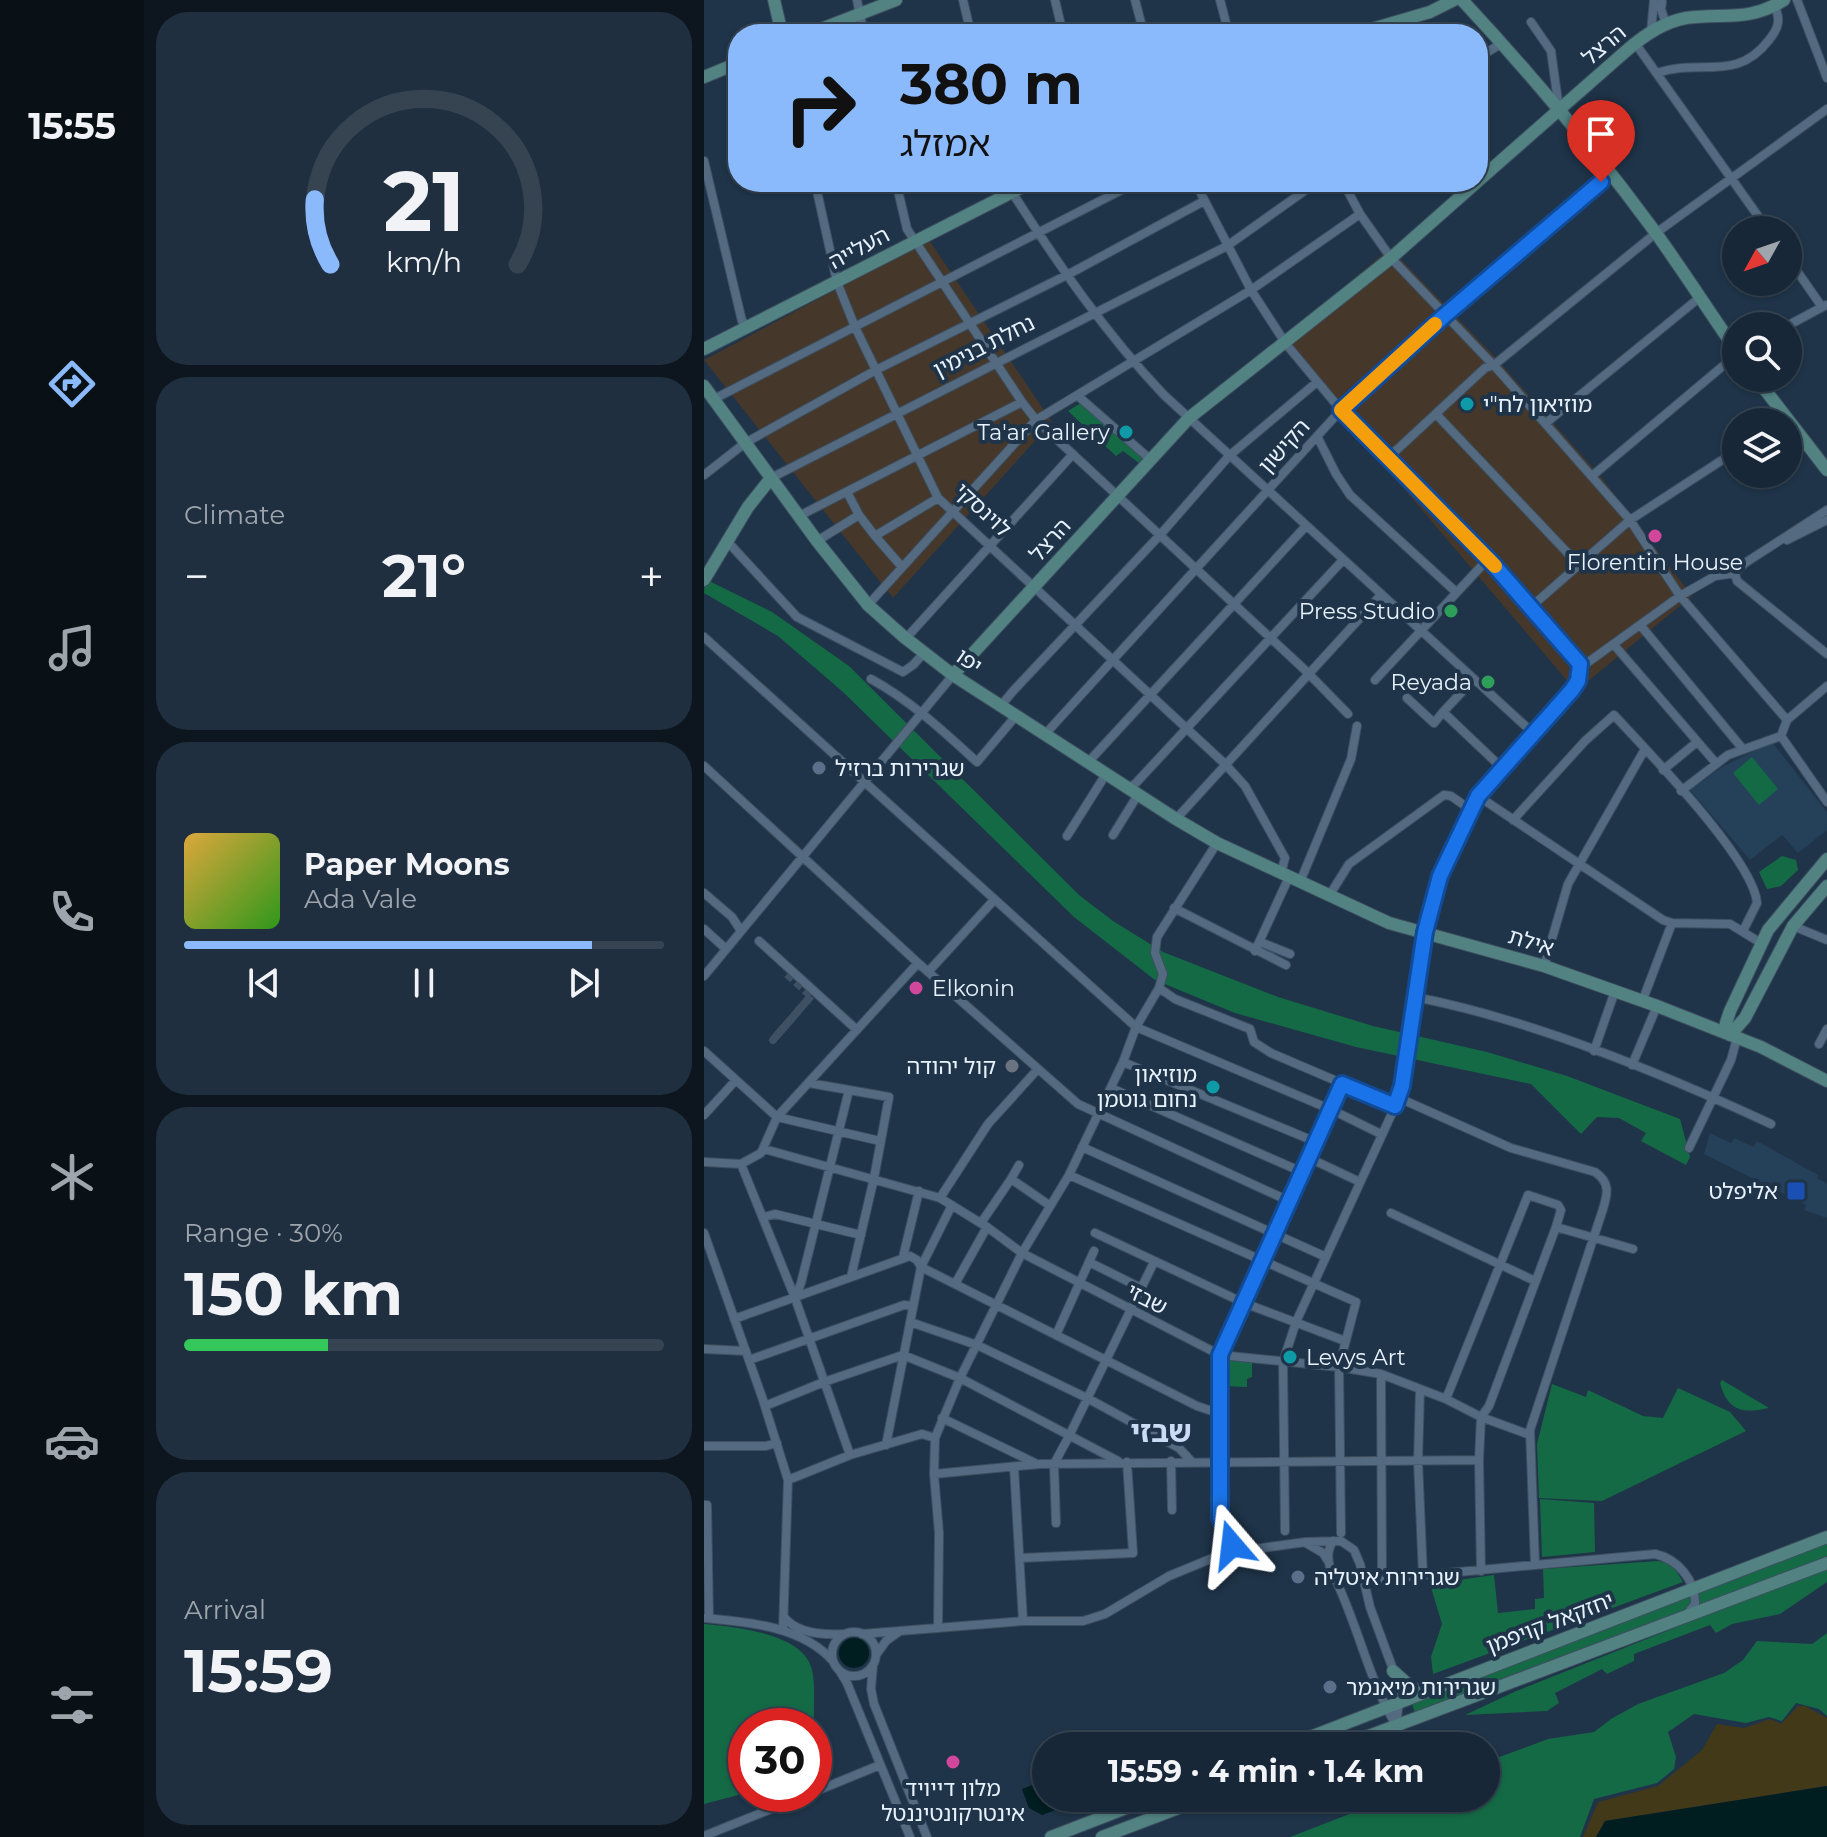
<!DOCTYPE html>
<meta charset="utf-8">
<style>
body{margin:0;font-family:Montserrat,"Noto Sans Hebrew",sans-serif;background:#202f3f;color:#f1f3f6;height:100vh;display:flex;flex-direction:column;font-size:30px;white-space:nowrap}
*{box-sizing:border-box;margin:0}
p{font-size:26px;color:#9ea5ad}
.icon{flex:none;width:44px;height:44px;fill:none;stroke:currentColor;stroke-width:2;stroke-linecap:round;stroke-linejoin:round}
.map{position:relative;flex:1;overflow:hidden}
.sheet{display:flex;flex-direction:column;gap:12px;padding:12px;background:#0d151e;width:560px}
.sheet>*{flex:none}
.banner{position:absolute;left:24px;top:24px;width:760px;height:168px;border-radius:32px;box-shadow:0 2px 6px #0004,0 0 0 2px #364452;background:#8abafc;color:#111;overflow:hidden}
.needle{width:52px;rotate:230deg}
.controls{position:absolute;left:1018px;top:216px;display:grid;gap:16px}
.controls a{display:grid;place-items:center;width:80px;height:80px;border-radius:50%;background:#172737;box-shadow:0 2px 6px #0004,0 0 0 2px #364452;font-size:40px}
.speed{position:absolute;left:24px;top:1708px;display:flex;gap:16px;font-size:40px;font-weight:700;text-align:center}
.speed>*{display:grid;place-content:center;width:104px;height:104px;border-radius:50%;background:#172737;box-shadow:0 2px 6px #0004,0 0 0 2px #364452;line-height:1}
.speed .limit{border:12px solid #d22;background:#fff;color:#111}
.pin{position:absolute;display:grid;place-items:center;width:68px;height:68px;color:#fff;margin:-82px -34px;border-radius:50% 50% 50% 0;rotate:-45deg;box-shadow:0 0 8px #0007}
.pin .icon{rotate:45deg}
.me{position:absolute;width:88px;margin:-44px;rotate:343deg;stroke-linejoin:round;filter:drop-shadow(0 0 6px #0008)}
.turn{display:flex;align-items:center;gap:28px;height:168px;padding:0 40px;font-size:36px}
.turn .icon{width:104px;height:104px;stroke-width:2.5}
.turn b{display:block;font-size:56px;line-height:68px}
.big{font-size:60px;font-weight:700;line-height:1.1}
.sheet .tile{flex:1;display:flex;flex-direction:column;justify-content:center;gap:12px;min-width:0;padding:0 28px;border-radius:32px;background:#202f3f}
.sheet .dial{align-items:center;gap:0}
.dial svg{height:208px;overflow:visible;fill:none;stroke:#364452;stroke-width:7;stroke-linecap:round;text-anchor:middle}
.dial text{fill:#f1f3f6;stroke:none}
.song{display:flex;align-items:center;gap:24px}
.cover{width:96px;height:96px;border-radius:12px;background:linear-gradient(135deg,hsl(40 70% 55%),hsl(110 70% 35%))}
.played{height:8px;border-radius:4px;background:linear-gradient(90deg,#8abafc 85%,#364452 85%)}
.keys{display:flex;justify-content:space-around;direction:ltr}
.heat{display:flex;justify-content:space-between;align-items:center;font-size:44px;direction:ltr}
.charge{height:12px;border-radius:6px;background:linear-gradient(90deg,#34c759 30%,#364452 0)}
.trip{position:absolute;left:328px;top:1732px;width:468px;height:80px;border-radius:40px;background:#172737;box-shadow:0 2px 6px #0004,0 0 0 2px #364452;font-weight:700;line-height:80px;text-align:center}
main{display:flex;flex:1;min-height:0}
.tabs{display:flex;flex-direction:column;width:144px;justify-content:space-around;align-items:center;background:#091016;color:#9ea5ad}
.tabs .icon{width:56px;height:56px}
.tabs .on{color:#8abafc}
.tabs b{font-size:36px;color:#f1f3f6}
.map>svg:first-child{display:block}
</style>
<main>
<nav class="tabs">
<b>15:55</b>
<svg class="icon on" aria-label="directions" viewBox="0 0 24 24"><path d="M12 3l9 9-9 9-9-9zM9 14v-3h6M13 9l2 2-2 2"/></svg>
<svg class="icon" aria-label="music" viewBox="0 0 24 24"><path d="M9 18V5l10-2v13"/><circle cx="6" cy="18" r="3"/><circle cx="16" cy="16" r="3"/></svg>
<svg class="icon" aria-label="phone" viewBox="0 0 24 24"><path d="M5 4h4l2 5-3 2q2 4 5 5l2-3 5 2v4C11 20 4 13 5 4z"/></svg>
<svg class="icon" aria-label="climate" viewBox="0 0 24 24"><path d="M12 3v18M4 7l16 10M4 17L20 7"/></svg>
<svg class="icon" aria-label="car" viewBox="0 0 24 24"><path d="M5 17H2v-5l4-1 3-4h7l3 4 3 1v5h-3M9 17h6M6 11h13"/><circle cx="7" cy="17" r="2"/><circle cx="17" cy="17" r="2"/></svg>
<svg class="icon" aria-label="filters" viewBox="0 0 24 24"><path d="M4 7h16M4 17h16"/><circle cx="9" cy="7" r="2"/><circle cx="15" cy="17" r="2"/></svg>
</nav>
<section class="sheet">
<div class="tile dial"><svg viewBox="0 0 100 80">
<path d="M14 69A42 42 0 1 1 86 69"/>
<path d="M14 69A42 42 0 0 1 8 44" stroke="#8abafc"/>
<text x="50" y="56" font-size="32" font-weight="700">21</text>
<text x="50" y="72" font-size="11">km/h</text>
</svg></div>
<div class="tile"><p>Climate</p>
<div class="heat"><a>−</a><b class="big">21°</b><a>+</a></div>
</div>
<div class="tile">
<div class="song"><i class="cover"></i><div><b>Paper Moons</b><p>Ada Vale</p></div></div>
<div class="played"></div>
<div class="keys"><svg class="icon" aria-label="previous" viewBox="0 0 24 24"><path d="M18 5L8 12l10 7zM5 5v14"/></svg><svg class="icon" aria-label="pause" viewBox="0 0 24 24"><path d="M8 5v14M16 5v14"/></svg><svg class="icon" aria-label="next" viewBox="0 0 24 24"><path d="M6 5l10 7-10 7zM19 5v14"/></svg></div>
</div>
<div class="tile"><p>Range · 30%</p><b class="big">150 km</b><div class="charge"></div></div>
<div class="tile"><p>Arrival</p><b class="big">15:59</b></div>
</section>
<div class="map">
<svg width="1123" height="1837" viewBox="0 0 1123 1837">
<rect width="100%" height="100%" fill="#1f3449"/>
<path fill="#453729" d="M225,240L348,422L189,598L0,360Z
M686,248L790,356L897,477L988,596L872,691L575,342Z"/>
<path fill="#254059" d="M1068,742L1123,812V830L1094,853L1078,835L1046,860L986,790L1018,767Z
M1006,1133L1027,1143L1030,1138L1049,1147L1053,1141L1114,1175L1113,1178L1123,1184V1218L1100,1210L1102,1205L1000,1154Z"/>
<path fill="#156a46" d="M382,400L444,455L435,463L419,451L412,456L364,411Z
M1,579L68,612L145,666L375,895L409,921L459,952L574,997L669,1026L783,1052L863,1076L976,1119L986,1157L982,1165L937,1141L942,1133L915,1118L893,1117L877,1134L827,1084L652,1047L531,1013L451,980L370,917L139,692L74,636L0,593Z
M1048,757L1074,789L1055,805L1029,773Z
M1078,856L1092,860L1094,870L1077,886L1063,889L1055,872Z
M520,1360L548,1363V1377L543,1379V1387L520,1386Z
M1018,1380L1065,1408C1038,1414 1024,1411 1016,1383Z
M848,1384L882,1397L884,1390L939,1416L959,1418L974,1388L1026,1412L1042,1431L898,1501L835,1498L833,1444Z
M836,1499L890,1503L891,1552L838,1557Z
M1123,1541V1558L993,1608L995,1604L993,1591Z
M954,1561C968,1563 972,1570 979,1582L729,1674L727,1657L738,1624L726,1584L790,1575L794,1613L831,1609V1599L840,1598L839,1569Z
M1123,1567V1582L1076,1614L1028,1624L1012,1633L1006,1625L930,1654V1661L903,1674L898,1669L851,1693L855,1703L843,1711L761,1715L810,1692Z
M988,1596C987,1609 976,1613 966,1618L711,1713L708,1704Z
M0,1624C31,1627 100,1633 108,1670C112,1687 109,1708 110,1726H42V1793L0,1804Z
M1123,1633V1716L1115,1709L1092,1703L1078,1721L1065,1717L1042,1723L990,1714L964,1732L972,1757L970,1769L953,1783L890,1799L876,1837H586L687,1798H782V1762L844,1739L890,1732L907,1719L934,1704L1020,1673L1039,1660L1053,1641L1108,1644Z"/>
<path fill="#423919" d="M1094,1706H1101L1123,1718V1786L901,1821L892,1837H879L894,1802L954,1786L998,1750L1013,1724L1040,1728L1066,1719L1077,1724Z"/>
<path fill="#001d20" d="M135 1653a15 15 0 1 1 30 0a15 15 0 1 1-30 0Z
M331,1784L342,1793V1798H353L357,1808L338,1815L325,1808L318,1789Z
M1123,1786V1837H892L901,1821Z"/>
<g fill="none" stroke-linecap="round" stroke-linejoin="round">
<path stroke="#3d5064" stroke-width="8" stroke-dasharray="8 4" stroke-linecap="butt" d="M83,974L107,996L69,1040L107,996"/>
<defs>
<path id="street" d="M153,0L160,34
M259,0L267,34
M351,0L359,34
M431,0L440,34
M516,0L525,34
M1093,0L1123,78
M958,2L957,9L962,24
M827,22L847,51L855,109
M947,32L950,0
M931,43L1064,230
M774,58L798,43
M953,73C997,58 1032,83 1065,40C1075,28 1077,19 1070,5
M0,161L38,321L45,327
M111,182L133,282L151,327L234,498L522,765L541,786L581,858L577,873
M192,182L203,229L318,402L332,420L602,671L644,714
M303,182V183
M491,182L547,290L582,344L637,410L784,559L873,660L876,668
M639,182L656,214L687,258L795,371L926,520L976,596L1083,720
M308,192C353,263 402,334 460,395L829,733
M1084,258L1118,307
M1083,326L1122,305
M374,396L447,460
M10,399L433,182
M732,414L875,565
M842,423L995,298
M613,436L632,474L646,495L752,592
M684,458L781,368L790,365L952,233L1123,109
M0,475L41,443L172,370L365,274L500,201
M888,476L1032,355
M67,478L523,246L613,182
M143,492L155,515L171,536
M95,516L318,402
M22,540L93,617L199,672L209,665L220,653
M1083,540L1123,520
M113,541L155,515
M198,567L171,536L234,498
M1031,573L1033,581L1123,654
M164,605L332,420L547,290L656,214
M828,606L926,520L1032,451
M937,626L1038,748
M0,637L432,1027L628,1110L677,1134
M200,637L205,635L369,454
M911,646L1011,762
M167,679C207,701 239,731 273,762L311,717
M671,680L784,559
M1123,686L1083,720L1077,736L1123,802
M703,698L730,723L739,712L798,768
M299,708V703L310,690L456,535L525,456L613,382
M739,712L770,679
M338,733L344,731L637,410L906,172
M387,765L388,758L601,527
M0,766L214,963L374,1104L585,1201
M959,770L993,742
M425,787L431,784L639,560
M977,791L1024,755L1077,736
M774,796L959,920L968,923L1026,924L1057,943
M472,819L677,595
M809,820L881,741L910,715C943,751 1050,860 1053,903L1039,931
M409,835L435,793
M363,836L402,774
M596,882L647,759L653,726
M0,893L28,917L37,931
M625,896L645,864L740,795L747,796L767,810
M470,908L582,965
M1089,926L1123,940
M0,929L22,949
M55,941L153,1030
M556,942L586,954
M551,951L585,877
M840,966L864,884L941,749
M224,972L290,900
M0,976L249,675
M455,988L471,999L546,1029L550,1042L567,1053L691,1106
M941,994L968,923
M711,997C829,1020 957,1073 1067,1124
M707,1024C714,975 719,923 736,876C746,849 761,822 774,796L874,681L876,668L976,596L1011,576L1031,573L1041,563L1123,510
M1115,1044L1123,1029
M0,1051L73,1117L176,1141
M890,1051L911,991
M419,1062L612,1142
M928,1065L953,1006
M105,1083L185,1097L170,1178L147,1277
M407,1088L598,1172
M695,1098L807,1148L891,1172C906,1182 904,1193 899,1209L826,1430L831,1564
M0,1115L32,1080
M378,1147L622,1257
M985,1148L1027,1060L1033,1038
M60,1149L236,1198L283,1227L318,1253L516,1355L635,1367L677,1374L742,1399L777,1417L826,1435
M605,1158L656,1182
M0,1162L37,1164L57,1153L73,1117L214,963
M37,1164L91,1298L146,1455
M365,1175L652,1302L635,1367L637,1533
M307,1179L315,1165
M236,1198L284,1124L333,1070
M687,1213L831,1281
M60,1217L71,1214L157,1235
M277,1223L307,1179L345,1205
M0,1233L58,1397L84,1480L79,1630
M391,1233L540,1303L641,1341
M199,1257L215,1191
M385,1262L390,1251
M251,1284L283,1227
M91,1298L97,1283L145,1090
M30,1319L206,1256L213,1260L217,1267L493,1406L517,1414
M206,1322L273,1345L383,1398L475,1448L487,1461
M352,1335L385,1262L437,1288
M0,1349L42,1351
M45,1360L200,1305L209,1306
M677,1374L678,1579
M716,1390L714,1461L719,1576
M742,1399L824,1195L854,1205L857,1210L852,1227L929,1249
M61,1406L120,1382L199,1355L256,1378L414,1461
M238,1418L331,1463
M366,1434L450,1262
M182,1445L217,1267L248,1205
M0,1446H62L73,1443
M467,1461L468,1510
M310,1467L319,1621
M230,1474L336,1464L775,1460
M84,1480L146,1455L218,1434L231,1438
M0,1505H3L5,1618
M352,1523L350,1464L364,1438
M581,1531L579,1362L592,1322L695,1098L702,1055
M629,1541C623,1551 623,1559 627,1570C653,1620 663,1677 692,1725
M602,1543L619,1553L624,1561
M530,1551L516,1518V1355L638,1084
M316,1558L429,1553L423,1462
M777,1571L775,1460L777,1417L785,1406L852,1227
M657,1572L678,1579L951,1554C974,1559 992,1581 991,1604L984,1613
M80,1617C93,1634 121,1635 140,1634
M0,1618C44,1622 98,1626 129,1661
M234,1627L235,1533L230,1474L231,1438L256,1378L318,1253L365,1175L419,1062L432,1027L455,988L459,974L451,953L453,937L513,843
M128 1654a22 22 0 1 1 44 0a22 22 0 1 1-44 0Z
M158,1634L319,1621H379L401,1614L465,1576L521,1553L602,1542L637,1541L650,1550L656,1564L666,1607L693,1680L695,1702L692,1725
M172,1655L182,1641L196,1631
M169,1665L167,1689L170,1704L223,1837
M135,1670L143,1683L206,1837
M110,1792L176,1765
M0,1836L104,1794"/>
<path id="secondary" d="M70,0L78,34
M758,0C826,73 890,149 949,229C978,269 1004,310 1032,350
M104,34L192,0
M651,34L726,12L750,0
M0,77L34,63
M774,181L922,51C939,36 959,22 982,18C1019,13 1045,22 1080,0
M0,349L328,182
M1052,378L1123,470
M0,386L113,541L164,605L200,637L249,675L472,819L513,843L685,923L840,966L953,1006L1057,1047L1123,1081
M0,580L44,507L67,478
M249,675L485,418L687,258L773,182
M1026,1035L1022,1023L1026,1011L1064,930L1123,859
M1026,1035L1041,1018L1089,926L1123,886
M689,1671L708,1688L723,1692
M583,1746L1123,1537
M638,1746L1123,1563
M347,1837L448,1798
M398,1837L501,1798"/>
</defs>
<use href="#street" stroke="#3d4f60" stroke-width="10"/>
<use href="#secondary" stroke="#3d4f60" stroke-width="14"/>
<use href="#street" stroke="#536a81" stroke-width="8"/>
<use href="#secondary" stroke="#528382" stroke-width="12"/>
<defs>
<path id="street-bridge" d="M702,1055L707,1024"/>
</defs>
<use href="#street-bridge" stroke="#3d4f60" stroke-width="10" stroke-linecap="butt"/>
<use href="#street-bridge" stroke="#536a81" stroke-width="8"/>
</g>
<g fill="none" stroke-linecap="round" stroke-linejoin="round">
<defs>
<path id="route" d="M528,1545L516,1518V1355L638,1084L691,1106L698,1086L721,932L736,876L774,796L868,690L874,681L876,664L788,563L637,410L740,316L897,182"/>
</defs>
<use href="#route" stroke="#114b97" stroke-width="20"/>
<use href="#route" stroke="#1a73e8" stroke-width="14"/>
<path stroke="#f59e0b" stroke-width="14" d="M731,324L637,410L791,566"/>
</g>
<g fill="#0f9aa8" stroke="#1f3449" stroke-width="3">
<circle cx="763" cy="404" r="8"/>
<circle cx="422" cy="432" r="8"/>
<circle cx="509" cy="1087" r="8"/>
<circle cx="586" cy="1357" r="8"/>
</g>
<g fill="#d1479c" stroke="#1f3449" stroke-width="3">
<circle cx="951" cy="536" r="8"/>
<circle cx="212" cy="988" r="8"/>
<circle cx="249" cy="1762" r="8"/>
</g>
<g fill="#2e9e5b" stroke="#1f3449" stroke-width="3">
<circle cx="747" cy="611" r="8"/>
<circle cx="784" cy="682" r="8"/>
</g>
<g fill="#5c6f8a" stroke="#1f3449" stroke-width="3">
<circle cx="115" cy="768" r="8"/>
<circle cx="594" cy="1577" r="8"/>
<circle cx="626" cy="1687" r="8"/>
</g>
<circle fill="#6b7280" stroke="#1f3449" stroke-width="3" cx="308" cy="1066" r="8"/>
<rect fill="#1a4fb4" stroke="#1f3449" stroke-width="3" x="1082" y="1181" width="20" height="20" rx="4"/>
<g text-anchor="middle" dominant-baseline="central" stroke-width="8" stroke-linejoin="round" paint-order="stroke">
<g font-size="22" fill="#e7f2fd" stroke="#1f3449">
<text transform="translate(900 45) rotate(-40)">הרצל</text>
<text transform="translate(155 248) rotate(-28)">העלייה</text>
<text transform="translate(280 346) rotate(-27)">נחלת בנימין</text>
<text transform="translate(580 446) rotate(-48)">הקישון</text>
<text transform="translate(279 510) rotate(43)">לוינסקי</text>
<text transform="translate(346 540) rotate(-48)">הרצל</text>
<text transform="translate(265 661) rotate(35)">יפו</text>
<text transform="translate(827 942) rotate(17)">אילת</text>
<text transform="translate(443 1299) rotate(27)">שבזי</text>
<text transform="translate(846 1623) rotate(-21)">יחזקאל קויפמן</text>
</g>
<g font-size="22" fill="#e7f2fd" stroke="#1f3449" text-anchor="start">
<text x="779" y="404">מוזיאון לח"י</text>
<text x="406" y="432" text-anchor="end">Ta'ar Gallery</text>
<text x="951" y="562" text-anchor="middle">Florentin House</text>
<text x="731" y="611" text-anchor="end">Press Studio</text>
<text x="768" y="682" text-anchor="end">Reyada</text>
<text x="131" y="768">שגרירות ברזיל</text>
<text x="228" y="988">Elkonin</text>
<text x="292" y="1066" text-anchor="end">קול יהודה</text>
<text x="493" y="1074" text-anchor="end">מוזיאון<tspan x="493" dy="25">נחום גוטמן</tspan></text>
<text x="1074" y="1191" text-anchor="end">אליפלט</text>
<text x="602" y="1357">Levys Art</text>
<text x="610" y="1577">שגרירות איטליה</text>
<text x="642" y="1687">שגרירות מיאנמר</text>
<text x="249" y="1788" text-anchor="middle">מלון דייויד<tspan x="249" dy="25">אינטרקונטיננטל</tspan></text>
</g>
<g font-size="30" font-weight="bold" fill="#cadcf5" stroke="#1f3449">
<text x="457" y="1431">שבזי</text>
</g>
</g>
</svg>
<div class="controls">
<a><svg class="needle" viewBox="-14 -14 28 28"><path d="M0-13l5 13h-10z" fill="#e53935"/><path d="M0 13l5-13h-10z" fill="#9ea5ad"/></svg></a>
<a><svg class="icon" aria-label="search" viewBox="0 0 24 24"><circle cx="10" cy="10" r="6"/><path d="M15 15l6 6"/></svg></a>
<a><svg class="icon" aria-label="layers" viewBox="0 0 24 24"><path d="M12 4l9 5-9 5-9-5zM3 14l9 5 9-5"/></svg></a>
</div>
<div class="speed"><div class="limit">30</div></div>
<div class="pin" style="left:897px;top:182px;background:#d93025"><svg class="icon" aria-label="arrive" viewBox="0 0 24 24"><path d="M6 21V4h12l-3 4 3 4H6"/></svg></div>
<svg class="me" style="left:528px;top:1545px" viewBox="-20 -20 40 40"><path d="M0-17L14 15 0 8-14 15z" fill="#1a73e8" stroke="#fff" stroke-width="4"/></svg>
<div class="trip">15:59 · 4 min · 1.4 km</div>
<div class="banner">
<div class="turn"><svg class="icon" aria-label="right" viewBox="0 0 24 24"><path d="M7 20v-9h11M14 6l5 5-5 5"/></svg><div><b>380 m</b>אמזלג</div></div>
</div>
</div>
</main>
